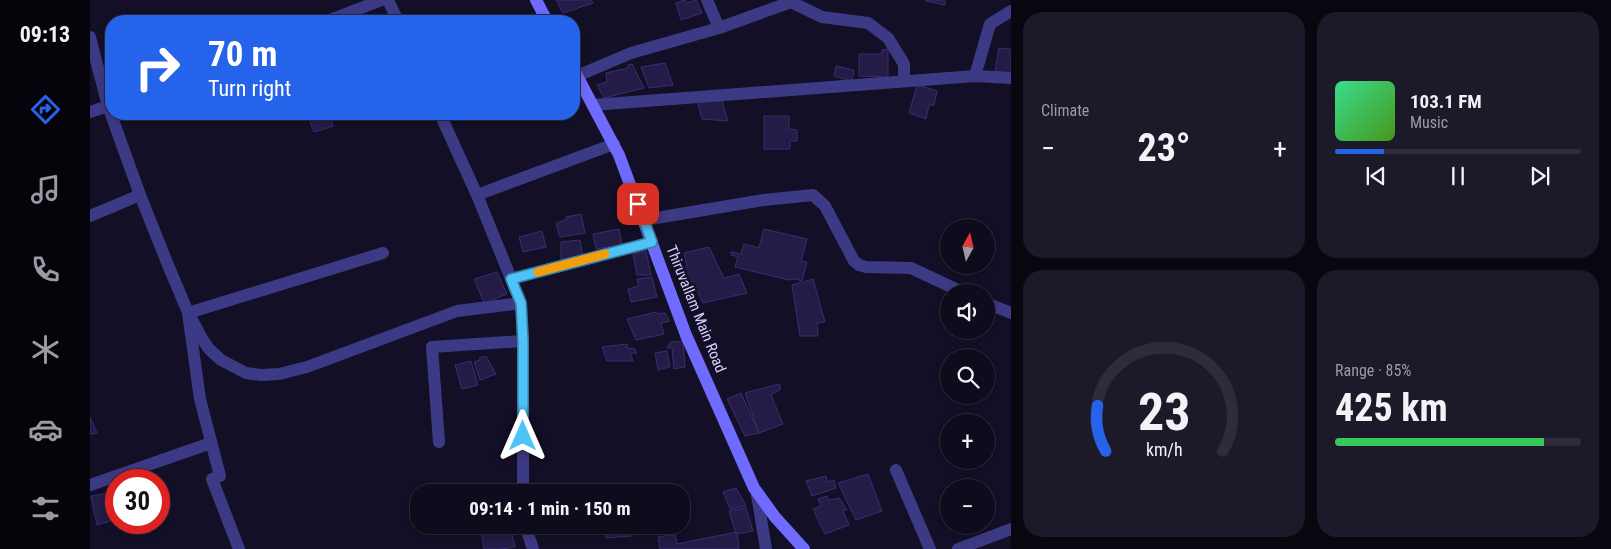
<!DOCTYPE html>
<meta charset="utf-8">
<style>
body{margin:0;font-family:"Roboto Condensed",sans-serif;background:#1c1929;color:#f1f3f6;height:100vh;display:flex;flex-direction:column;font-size:19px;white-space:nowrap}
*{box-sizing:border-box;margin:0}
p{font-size:16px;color:#9b9ba3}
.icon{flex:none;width:28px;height:28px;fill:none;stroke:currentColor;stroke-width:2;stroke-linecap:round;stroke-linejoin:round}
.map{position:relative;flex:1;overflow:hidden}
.panel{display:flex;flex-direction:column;gap:12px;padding:12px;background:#08060f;width:600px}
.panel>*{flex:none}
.banner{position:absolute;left:15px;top:15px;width:475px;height:105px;border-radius:20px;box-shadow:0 2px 8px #0003,0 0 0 1px #2e2b3b;background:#2563eb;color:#fff;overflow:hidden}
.needle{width:32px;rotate:8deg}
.controls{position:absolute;left:850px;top:219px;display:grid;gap:10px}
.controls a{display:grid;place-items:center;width:55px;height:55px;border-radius:50%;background:#0e0b1c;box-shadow:0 2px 8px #0003,0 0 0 1px #2e2b3b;font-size:25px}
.speed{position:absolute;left:15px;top:469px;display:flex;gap:10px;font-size:25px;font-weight:700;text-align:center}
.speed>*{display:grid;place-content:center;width:65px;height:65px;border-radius:50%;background:#0e0b1c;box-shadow:0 2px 8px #0003,0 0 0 1px #2e2b3b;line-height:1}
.speed .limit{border:8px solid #d22;background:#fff;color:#111}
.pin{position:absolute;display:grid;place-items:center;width:42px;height:42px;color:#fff;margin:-21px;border-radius:10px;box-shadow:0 2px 8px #0006}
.me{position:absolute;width:55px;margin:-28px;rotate:0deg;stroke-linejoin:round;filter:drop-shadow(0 0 4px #0008)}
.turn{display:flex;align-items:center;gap:18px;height:105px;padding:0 20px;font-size:22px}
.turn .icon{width:65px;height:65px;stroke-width:2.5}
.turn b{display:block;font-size:35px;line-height:42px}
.big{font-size:38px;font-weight:700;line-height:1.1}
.panel .tile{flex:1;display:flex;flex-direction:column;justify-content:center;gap:8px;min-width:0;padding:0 18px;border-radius:20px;background:#1c1929}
.panel .dial{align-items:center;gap:0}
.dial svg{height:130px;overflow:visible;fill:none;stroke:#2e2b3b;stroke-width:7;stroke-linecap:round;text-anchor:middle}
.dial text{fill:#f1f3f6;stroke:none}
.song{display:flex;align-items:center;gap:15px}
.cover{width:60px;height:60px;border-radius:8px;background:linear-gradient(135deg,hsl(150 70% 55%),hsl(100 70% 35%))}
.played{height:5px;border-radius:2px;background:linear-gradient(90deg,#2563eb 20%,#2e2b3b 20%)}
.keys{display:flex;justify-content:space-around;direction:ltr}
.heat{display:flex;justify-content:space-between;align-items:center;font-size:28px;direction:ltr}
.charge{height:8px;border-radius:4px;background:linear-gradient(90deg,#34c759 85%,#2e2b3b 0)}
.panel .tiles{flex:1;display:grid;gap:12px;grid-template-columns:repeat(2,1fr)}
.trip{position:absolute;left:320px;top:484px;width:280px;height:50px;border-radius:20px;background:#0e0b1c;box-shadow:0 2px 8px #0003,0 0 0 1px #2e2b3b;font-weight:700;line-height:50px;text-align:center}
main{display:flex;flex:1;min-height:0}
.tabs{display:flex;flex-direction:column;width:90px;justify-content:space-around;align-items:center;background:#06040b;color:#9b9ba3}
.tabs .icon{width:35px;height:35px}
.tabs .current{color:#2563eb}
.tabs b{font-size:22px;color:#f1f3f6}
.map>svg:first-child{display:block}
</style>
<main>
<nav class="tabs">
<b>09:13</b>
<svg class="icon current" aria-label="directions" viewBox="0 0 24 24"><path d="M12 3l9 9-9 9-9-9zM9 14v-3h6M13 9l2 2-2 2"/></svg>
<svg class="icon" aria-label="music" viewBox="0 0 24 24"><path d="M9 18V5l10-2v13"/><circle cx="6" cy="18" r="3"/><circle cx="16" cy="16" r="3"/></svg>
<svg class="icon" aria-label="phone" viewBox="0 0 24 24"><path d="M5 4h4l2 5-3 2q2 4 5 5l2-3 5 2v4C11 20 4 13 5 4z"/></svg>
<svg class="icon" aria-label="climate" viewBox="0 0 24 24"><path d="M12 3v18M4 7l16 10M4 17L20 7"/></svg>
<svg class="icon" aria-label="car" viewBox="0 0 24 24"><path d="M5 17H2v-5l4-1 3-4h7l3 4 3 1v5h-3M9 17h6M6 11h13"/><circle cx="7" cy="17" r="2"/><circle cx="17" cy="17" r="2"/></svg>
<svg class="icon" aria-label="filters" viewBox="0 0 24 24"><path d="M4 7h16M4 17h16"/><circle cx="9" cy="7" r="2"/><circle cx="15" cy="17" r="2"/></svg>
</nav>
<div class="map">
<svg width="921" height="549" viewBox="0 0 921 549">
<rect width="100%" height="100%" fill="#130f26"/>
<path fill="#241b47" stroke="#3b2d73" d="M466,0H501L503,3L473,13Z
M595,0L597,3L606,0L612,13L591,20L586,3Z
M836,0H855V5L836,1Z
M909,48L921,49V74L905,71Z
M798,49V77L769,76V54H792V50Z
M575,63L583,85L559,88L551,67Z
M542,64L554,88L514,98L507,85L517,82L516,73L538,68V65Z
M746,66L764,70L762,81L744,76Z
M827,85L847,91L844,105H839L836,119L819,113Z
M631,98L638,121L612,119L607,100Z
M217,114H238L236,117L237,120L241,119L243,126L224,132Z
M674,116H699V129L707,130V141H700V149H674Z
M491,214L495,233L470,237L466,223L476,220V217Z
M529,229L532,245L506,249L503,234Z
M674,229L717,239L711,261L717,262L712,281L705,279L699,280L645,267L648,257L641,255V252L651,254L654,244L669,248Z
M452,231L456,247L433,252L429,237Z
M490,240L493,257L471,259V242Z
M619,247L634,278L649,274L657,293L613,303L604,285L598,288L589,269L597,267L594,253Z
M556,251L561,275H547L543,254Z
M407,272L417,294L394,303L384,279Z
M562,277L567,297L541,302L538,289L549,286L547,279Z
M723,279L735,322L727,323L728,336H710L702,285Z
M566,312L567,314L575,313L580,321L571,323L574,334L546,340L537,319Z
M593,341L595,367L584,369L582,348H577L581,342Z
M537,344L538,349L544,348L547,353H540L543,361H517L512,347Z
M577,351L580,367L568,370L565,353Z
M396,356L406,374L390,380L384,362L390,360L389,358Z
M381,361L388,385L372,389L365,365Z
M896,367H900L901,392H896Z
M689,384L691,389L681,395L693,424L669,433L655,393Z
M651,393L669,433L655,436L637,399Z
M0,418L7,433L0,434Z
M778,474L792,511L766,520L748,483Z
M736,476L737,482L744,480L746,488L722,496L716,481Z
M646,488L656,506L640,509L633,492Z
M24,492L26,502V519L7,525L1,496Z
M737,496L739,500L749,498L757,510L753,511L759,525L735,534L723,509L731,506L728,499Z
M656,508L663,531L646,534L639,511Z
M410,525H420L425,547L411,549H394L391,529Z
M515,525H542V536L516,538Z
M647,532L649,549H570L568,537L585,534L587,544Z"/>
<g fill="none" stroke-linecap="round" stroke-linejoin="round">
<path stroke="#3d3a85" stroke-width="12" d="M298,0L308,21
M617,0L629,28
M237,21L292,0
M0,37L18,106L50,195L78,265L97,310L111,337L119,349L131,360L156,373L171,375L189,374L217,367L367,311L431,303L433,341V492
M487,76L541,53L629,28L701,2L732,17L778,23L798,38L814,64V81
M885,76L900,24L921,11
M503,105L885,76L921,78
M0,112L21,105
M350,114L387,195L431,303
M387,195L524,144
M0,216L50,195
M554,220L674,200L723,195L735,206L764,261L769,265L776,267L821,268L872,292
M421,279L562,242
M896,303L921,313
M349,442L342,347L433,341
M806,470L840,549
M0,485L121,443
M667,495L676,549
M435,525L443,549
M149,549L122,479L130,476L110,399L98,313L293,253
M868,549L921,529"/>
<path stroke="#6f6bff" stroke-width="12" d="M446,0L457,21
M484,70L529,155L596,335L664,488L685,517L714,549"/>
</g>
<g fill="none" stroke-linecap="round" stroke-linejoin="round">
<defs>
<path id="route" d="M433,436V341L431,303L421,279L562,242L548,204"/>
</defs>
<use href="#route" stroke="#337fa1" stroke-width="12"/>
<use href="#route" stroke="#4fc3f7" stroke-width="9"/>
<path stroke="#f59e0b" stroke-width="9" d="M448,272L515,254"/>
</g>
<g text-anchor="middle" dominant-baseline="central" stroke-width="5" stroke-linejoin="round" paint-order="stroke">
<g font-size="15" fill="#d9d4ff" stroke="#130f26">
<text transform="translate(606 309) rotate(68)">Thiruvallam Main Road</text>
</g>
</g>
</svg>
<div class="controls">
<a><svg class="needle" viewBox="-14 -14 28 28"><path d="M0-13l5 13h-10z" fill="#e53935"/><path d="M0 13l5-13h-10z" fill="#9b9ba3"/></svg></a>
<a><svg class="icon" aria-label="sound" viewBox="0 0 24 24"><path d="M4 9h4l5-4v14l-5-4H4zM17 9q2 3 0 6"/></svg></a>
<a><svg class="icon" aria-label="search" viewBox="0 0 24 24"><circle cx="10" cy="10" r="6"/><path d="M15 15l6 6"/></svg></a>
<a>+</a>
<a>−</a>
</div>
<div class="speed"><div class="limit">30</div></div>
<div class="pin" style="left:548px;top:204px;background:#d93025"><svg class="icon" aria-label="arrive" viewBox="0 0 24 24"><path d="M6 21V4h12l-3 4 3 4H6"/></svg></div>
<svg class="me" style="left:433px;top:436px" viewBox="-20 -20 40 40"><path d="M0-17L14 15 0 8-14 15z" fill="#4fc3f7" stroke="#fff" stroke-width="4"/></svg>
<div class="trip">09:14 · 1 min · 150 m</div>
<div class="banner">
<div class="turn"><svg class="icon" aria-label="right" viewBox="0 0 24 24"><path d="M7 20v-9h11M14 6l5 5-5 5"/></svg><div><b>70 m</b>Turn right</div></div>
</div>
</div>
<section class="panel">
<div class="tiles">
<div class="tile"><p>Climate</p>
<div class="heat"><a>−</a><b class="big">23°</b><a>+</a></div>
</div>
<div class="tile">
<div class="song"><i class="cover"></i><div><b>103.1 FM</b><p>Music</p></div></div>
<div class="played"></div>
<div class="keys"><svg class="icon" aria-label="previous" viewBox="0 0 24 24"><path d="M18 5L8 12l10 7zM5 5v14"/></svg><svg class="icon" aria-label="pause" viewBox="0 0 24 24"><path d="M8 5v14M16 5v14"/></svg><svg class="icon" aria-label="next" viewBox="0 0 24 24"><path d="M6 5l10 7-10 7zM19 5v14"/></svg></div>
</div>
<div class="tile dial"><svg viewBox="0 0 100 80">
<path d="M14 69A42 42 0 1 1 86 69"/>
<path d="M14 69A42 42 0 0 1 9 41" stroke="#2563eb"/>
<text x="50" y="56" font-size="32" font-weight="700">23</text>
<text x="50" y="72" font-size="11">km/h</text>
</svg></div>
<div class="tile"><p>Range · 85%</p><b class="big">425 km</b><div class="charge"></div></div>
</div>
</section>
</main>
